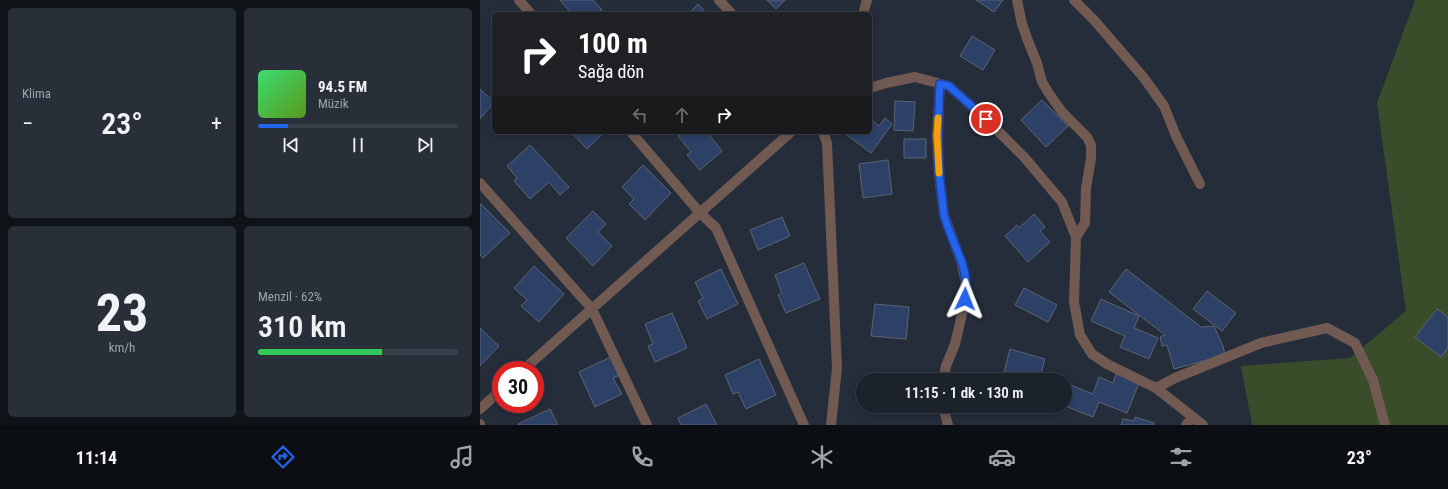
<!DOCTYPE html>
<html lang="tr">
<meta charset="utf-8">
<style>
body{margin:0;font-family:"Roboto Condensed",sans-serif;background:#292f38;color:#f1f3f6;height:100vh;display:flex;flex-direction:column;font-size:15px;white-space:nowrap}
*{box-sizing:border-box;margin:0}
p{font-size:13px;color:#a0a4a9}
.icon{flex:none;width:22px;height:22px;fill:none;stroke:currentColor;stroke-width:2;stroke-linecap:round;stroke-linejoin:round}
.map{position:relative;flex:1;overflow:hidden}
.drawer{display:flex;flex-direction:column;gap:8px;padding:8px;background:#0f1318;width:480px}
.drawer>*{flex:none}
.guide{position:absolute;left:12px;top:12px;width:380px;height:122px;border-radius:6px;box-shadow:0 2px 10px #0003,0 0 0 1px #3a3f48;background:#202124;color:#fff;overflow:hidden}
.speed{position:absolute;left:12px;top:361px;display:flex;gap:8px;font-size:20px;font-weight:700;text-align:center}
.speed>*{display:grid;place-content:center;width:52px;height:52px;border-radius:50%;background:#1c222c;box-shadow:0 2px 10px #0003,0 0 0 1px #3a3f48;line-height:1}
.speed .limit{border:6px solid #d22;background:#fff;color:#111}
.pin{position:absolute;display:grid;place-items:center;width:34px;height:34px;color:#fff;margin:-17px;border:2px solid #fff;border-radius:50%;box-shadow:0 1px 4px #0007}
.me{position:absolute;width:44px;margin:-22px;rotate:2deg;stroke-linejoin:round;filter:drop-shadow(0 0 3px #0008)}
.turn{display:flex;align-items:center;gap:14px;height:84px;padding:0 20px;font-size:18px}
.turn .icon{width:52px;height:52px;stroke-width:2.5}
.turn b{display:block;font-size:28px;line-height:34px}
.lanes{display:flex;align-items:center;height:38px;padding:0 20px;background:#0003;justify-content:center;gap:20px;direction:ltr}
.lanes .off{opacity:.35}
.big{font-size:30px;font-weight:600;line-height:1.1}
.drawer .widget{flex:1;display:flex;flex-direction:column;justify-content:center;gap:6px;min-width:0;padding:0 14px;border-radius:6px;background:#292f38}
.drawer .dial{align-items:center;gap:0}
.dial b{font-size:52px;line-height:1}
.song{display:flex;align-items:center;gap:12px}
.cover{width:48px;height:48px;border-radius:6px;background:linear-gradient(135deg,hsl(140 70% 55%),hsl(90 70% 35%))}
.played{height:4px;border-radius:2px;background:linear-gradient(90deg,#2563eb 15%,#3a3f48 15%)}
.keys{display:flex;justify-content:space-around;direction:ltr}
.heat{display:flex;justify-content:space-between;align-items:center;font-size:22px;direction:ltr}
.charge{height:6px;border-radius:3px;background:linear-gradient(90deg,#34c759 62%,#3a3f48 0)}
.drawer .tiles{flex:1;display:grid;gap:8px;grid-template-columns:repeat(2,1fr)}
.trip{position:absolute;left:376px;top:373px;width:216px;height:40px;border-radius:20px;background:#1c222c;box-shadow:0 2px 10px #0003,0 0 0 1px #3a3f48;font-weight:600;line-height:40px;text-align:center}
.dock{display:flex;height:64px;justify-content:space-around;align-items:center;background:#0b0e12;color:#a0a4a9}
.dock .icon{width:28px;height:28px}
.dock .on{color:#2563eb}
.dock b{font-size:18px;color:#f1f3f6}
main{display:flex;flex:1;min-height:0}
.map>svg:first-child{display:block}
</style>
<main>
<section class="drawer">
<div class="tiles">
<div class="widget"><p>Klima</p>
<div class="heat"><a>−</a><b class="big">23°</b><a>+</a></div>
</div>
<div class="widget">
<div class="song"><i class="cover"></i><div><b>94.5 FM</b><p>Müzik</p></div></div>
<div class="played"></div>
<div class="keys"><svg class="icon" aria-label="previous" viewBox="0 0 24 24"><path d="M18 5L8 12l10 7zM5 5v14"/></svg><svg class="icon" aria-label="pause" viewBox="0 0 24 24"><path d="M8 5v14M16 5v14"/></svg><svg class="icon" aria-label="next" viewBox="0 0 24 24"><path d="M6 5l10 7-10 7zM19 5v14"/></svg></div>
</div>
<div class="widget dial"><b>23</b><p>km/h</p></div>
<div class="widget"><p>Menzil · 62%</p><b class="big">310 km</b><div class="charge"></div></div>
</div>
</section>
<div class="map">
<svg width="968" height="425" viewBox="0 0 968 425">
<rect width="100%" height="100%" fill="#252d3b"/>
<path fill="#394d2a" d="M935,0H968V425H772L761,366L870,358L926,311L897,103Z"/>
<path fill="#2d4166" stroke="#5b6474" d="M80,0H113L122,10L117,14H88L90,12Z
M287,0H305L296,9Z
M496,0H523L514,12Z
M218,4L227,14H208Z
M492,36L515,50L503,70L480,56Z
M0,89L14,102L0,119Z
M562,100L588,126L566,147L541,120Z
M415,101L435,102L433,131L414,130Z
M405,118L412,124L391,153L363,132H390V119L399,126Z
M93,132H124L107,149L92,133Z
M203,132H234L230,136L242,151L220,170L207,155L211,152L198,136Z
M424,139H446V158H424Z
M50,145L89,187L80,195L69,182L50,199L34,181L37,178L27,166Z
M408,160L412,194L383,198L379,164Z
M163,165L191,193L165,220L149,204L154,199L142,187Z
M1,204L30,233L3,258L0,255V205Z
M113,211L126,224L118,232L132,246L113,266L86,238Z
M554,214L565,227L560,231L570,242L548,262L525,236L537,225L539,228Z
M302,217L310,236L278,250L270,230Z
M324,263L340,299L306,313L298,295L302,293L295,275Z
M54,266L84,294L59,322L41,306L47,300L34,288Z
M241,269L258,304L227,319L218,301L223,298L215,282Z
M646,269L721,327L734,326L743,346L745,355L694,369L687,345L682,346L680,337L685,335L629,292Z
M544,288L577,305L568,322L535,305Z
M727,291L756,313L742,331L713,309Z
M621,299L659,316L654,328L678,338L669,359L640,347L645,336L611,321Z
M395,304L429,307L426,339L391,336Z
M957,309L968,317V348L961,357L935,337Z
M192,313L207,348L175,362L168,346L173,344L165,324Z
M0,328L19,346L0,366Z
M530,349L565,359L561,374L554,372L552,380H522Z
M133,356L142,374L133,378L142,394L115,407L99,372Z
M279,359L296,395L266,409L258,392L253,394L245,375Z
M636,374L659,383L647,413L619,402L613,417L585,406V391L588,384L613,394L619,377L633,383Z
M226,404L237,425H201L198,418Z
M70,409L78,425H38V424Z
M655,417L674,423V425H641L643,419L654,421Z"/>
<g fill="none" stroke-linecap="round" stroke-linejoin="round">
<path stroke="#705a52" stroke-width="10" d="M39,0L51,14
M239,0L252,14
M537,0L542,24L548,41L557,63L562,82L568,92L582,112L607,137L611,145V159L606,188L605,223L596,237
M594,0L614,20L664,78L684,106L696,136L720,184
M383,14L387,0
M460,84L457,135L459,174L464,215L481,261L485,278L487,292L475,344L466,366L463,380
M151,132L220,213L236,228L324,425
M343,132L347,143L357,368L351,425
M0,183L112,309L167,425
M43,370L311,132
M676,388L695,378L781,343L847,328L875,343L893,380L905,425
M463,406L468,425
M0,409L21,390
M0,424V425
M706,425L713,417"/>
<path stroke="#705a52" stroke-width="10" d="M390,88L406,83L435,77L469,86L506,119L545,158L582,202L596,237L594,302L600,335L612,354L627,364L676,388L723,425"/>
</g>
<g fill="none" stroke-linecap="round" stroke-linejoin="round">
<defs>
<path id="route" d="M485,299C492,270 471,243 464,215C463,207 462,198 461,191C457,154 458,120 460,84L469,86L506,119"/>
</defs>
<use href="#route" stroke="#184099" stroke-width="10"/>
<use href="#route" stroke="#2563eb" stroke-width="7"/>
<path stroke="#f59e0b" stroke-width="7" d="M458,118L457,135L459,173"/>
</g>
</svg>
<div class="speed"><div class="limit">30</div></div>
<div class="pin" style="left:506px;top:119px;background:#d93025"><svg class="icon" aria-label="arrive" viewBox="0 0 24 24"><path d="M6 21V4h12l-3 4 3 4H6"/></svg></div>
<svg class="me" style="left:485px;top:299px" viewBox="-20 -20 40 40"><path d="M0-17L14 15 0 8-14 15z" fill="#2563eb" stroke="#fff" stroke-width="4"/></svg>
<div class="trip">11:15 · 1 dk · 130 m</div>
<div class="guide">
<div class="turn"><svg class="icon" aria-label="right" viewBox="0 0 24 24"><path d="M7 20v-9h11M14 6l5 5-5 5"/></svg><div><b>100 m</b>Sağa dön</div></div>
<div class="lanes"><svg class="icon off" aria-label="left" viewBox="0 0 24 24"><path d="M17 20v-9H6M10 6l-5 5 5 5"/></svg><svg class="icon off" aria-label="ahead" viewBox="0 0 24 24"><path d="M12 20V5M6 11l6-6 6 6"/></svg><svg class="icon" aria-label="right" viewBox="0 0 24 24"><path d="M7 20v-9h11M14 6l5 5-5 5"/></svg></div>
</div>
</div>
</main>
<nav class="dock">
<b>11:14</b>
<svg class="icon on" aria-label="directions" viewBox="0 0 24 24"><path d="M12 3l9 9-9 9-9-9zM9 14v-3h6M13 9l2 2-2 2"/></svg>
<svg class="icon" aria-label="music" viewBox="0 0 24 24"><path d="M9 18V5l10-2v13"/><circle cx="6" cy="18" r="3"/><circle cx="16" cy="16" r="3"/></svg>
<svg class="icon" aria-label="phone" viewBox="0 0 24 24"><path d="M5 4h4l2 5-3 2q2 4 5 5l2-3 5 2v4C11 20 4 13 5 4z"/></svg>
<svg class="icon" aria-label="climate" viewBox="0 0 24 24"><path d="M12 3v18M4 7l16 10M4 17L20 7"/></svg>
<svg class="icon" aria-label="car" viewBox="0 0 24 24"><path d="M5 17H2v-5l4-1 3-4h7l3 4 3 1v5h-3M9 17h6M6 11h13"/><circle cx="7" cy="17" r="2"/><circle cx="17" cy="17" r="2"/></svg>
<svg class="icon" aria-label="filters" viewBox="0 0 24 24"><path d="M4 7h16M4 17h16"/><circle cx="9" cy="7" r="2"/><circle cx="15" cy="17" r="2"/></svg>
<b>23°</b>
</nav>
